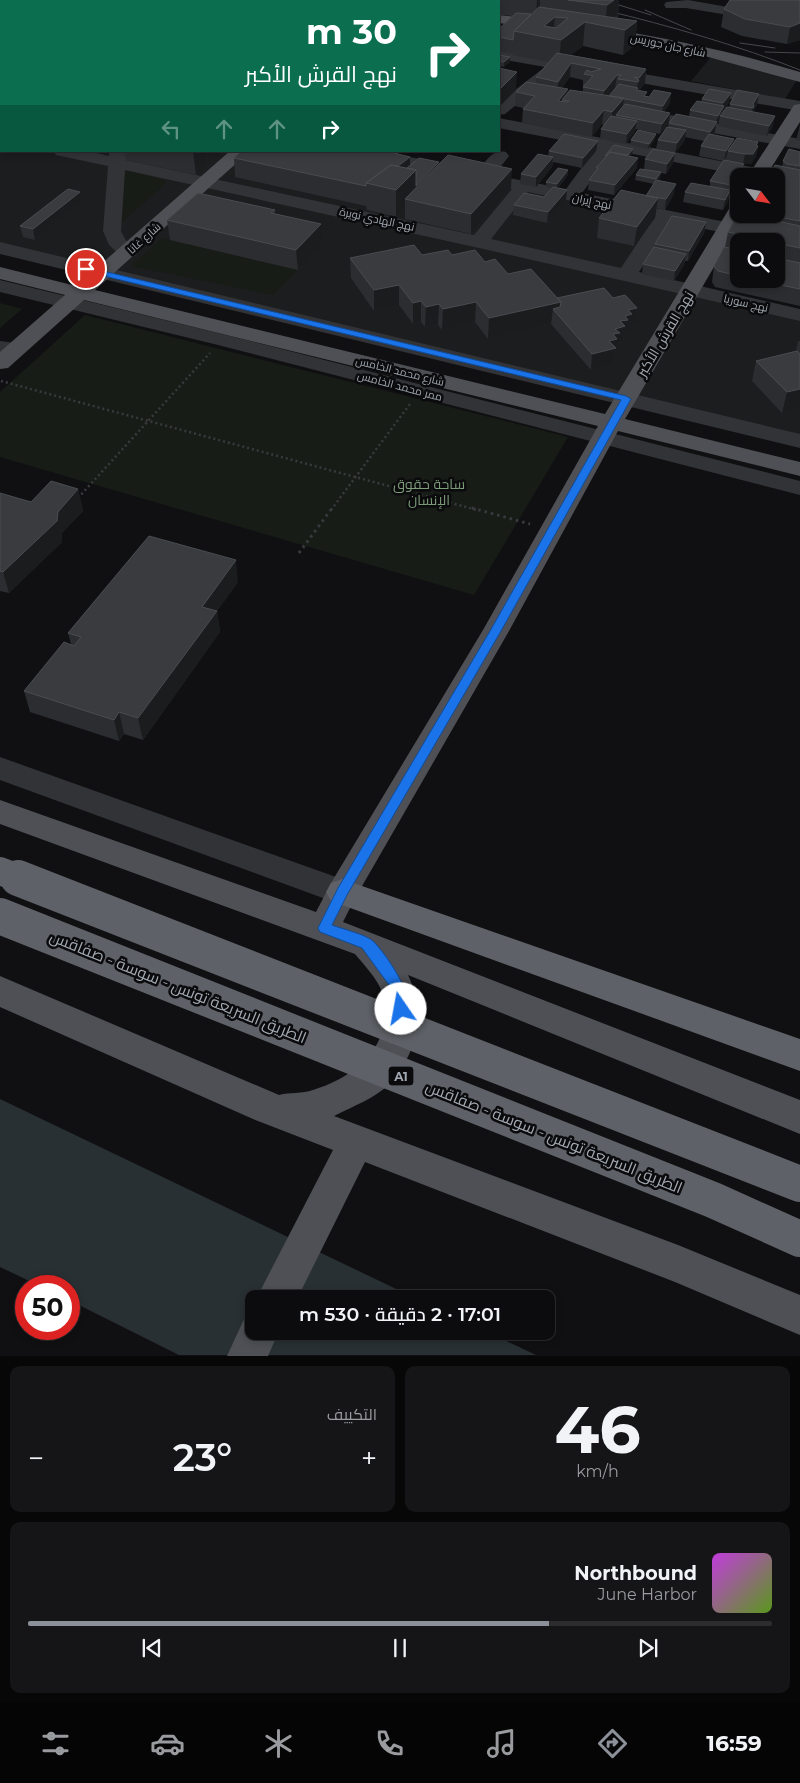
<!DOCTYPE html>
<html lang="ar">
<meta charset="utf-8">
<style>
body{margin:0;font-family:Montserrat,Cairo,sans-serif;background:#151517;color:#f1f3f6;direction:rtl;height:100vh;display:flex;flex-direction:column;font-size:19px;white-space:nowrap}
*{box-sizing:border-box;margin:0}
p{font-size:16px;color:#9a9b9e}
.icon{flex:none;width:28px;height:28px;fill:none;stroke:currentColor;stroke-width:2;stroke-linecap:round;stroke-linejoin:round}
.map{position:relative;height:1356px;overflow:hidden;direction:ltr}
.panel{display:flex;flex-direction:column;gap:10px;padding:10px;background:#070708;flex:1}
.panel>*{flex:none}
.hud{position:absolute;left:0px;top:0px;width:500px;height:152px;box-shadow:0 2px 8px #0003,0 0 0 1px #2c2c2e;direction:rtl;background:#0b6e4f;color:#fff;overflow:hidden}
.needle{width:32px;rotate:121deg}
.buttons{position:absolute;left:730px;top:168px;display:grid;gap:10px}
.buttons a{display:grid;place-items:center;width:55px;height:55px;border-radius:10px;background:#0c0c0e;box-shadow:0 2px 8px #0003,0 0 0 1px #2c2c2e;font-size:25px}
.speed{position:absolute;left:15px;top:1275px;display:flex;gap:10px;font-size:25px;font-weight:700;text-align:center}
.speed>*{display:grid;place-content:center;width:65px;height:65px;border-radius:50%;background:#0c0c0e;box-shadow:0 2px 8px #0003,0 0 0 1px #2c2c2e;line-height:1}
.speed .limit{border:8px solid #d22;background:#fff;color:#111}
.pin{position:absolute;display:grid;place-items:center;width:42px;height:42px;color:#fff;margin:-21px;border:2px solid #fff;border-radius:50%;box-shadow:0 1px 5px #0007}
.me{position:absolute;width:55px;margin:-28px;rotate:348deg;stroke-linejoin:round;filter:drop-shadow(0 0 4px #0008)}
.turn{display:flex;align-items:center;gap:18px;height:105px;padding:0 20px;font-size:22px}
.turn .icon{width:65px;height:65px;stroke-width:2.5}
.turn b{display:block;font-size:35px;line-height:42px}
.lanes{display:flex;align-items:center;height:48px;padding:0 20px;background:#0003;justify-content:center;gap:25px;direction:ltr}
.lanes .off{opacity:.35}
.big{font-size:38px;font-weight:600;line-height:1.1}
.panel .tile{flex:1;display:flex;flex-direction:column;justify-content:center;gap:8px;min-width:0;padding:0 18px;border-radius:10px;background:#151517}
.panel .dial{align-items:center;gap:0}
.dial b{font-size:65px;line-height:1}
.song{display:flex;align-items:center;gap:15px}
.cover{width:60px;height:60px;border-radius:8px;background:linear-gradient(135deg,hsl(290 70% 55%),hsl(90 70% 35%))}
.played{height:5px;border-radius:2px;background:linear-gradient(90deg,#8c9099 70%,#2c2c2e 70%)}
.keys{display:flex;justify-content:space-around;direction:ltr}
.heat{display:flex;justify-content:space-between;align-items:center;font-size:28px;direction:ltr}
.panel .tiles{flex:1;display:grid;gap:10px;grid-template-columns:1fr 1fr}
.tile:last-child{grid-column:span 2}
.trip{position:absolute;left:245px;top:1290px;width:310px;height:50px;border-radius:10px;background:#0c0c0e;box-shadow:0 2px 8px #0003,0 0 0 1px #2c2c2e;font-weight:600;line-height:50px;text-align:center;direction:rtl}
.tab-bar{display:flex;height:80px;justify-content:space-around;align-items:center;background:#050506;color:#9a9b9e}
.tab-bar .icon{width:35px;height:35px}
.tab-bar .active{color:#8c9099}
.tab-bar b{font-size:22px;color:#f1f3f6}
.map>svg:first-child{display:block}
</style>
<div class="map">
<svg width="800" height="1356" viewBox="0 0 800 1356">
<rect width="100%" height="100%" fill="#101012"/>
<path fill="#1c1d1e" d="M0,0H324L1,1V151H343L618,208L604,228L652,238L626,279L800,319V435L0,243Z
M711,57L797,80L785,99L691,81Z"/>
<path fill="#171c17" d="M131,171L166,181L164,185L121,223L125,172Z
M162,238L298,270L273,295L131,266Z
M0,303L22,309L0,328Z
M85,315L568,437L474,595L0,457V392Z"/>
<path fill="#283034" d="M0,1099L417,1299H254V1331H485L536,1355H179L69,1300V1286H40L0,1267Z"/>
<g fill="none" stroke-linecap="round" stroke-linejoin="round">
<path stroke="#383a3d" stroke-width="2.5" stroke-dasharray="2 3" stroke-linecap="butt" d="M1,381L477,510
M78,498L210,353
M331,510L410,404"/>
<path stroke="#383a3d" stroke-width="3" stroke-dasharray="2.5 4" stroke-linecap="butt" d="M472,508L530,524
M299,553L332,508"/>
<path fill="#323336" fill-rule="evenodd" d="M128,0H145V1H129Z
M688,0L728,7L733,8L735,11L733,14L728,15L686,8H666L664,5L666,2Z
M499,49L800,101V111L561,69L505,114L499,115V102L545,67L499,59Z
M632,108L800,139V149L626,117L624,113L626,109Z
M499,118L777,172L780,176L776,180V176H745L613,150L582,193L800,237V249L776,244V241H764L671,222L639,272L800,309V321L479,248L125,170L121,231L125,239L138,252L135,256L128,258L121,256L109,245L103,231L108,166L56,155L53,151H87L109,156V151H127L126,160L474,235L512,189L354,156L348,155L345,151H381L478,171C486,161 492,149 506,152L509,156L494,175L566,189L597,147L499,128ZM528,192L654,218L621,268L491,239Z
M0,132H1V143H0Z
M0,242L800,434V448L0,254Z
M0,280L230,336L800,481V495L218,345L0,292Z
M0,341L23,344L26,349L23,354L15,355L0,353Z
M0,757L353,883L358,892L353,901L342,905L0,780Z"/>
<path fill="#4e5055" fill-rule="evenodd" d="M499,15L544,20L549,22L552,25L549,28L544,30L499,23Z
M599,27C667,38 734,52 800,72V82L701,55L594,35L591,32L594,29Z
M800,104V122L766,176H748L794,105Z
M230,151H250L95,290L605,414L732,204L739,202V214H745L625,419L800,462V476L618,431L509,631L354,900L343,922L800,1100V1134L408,975C415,990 419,1004 419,1020C419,1036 403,1072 391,1083C375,1098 354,1106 334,1116L678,1245L800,1295V1335L675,1282L365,1162L297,1299H256L333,1150L253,1119L0,1007V976L279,1095C290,1092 302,1094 313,1090C349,1079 387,1053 384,1011C384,1004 384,998 382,992C377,978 364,965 355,954L0,824V800L316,912L331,883L483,630L598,426L84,300L8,368L0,369V352L65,295L0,279V267L76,286Z
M254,1313V1331H279L268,1356H227L245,1317Z"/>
<path fill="#5e6167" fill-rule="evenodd" d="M342,879L800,1039V1071L331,901L326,892L331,883Z"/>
<path stroke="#45474b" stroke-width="1" d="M603,0L651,15
M604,10C670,26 737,45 800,70
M645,10L691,30
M740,43L775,48
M765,52L800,53"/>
<path stroke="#5e6167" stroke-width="28" d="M0,871L21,879"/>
<path stroke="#5e6167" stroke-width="36" d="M18,878L800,1184
M0,916L713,1200L800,1239"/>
</g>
<path fill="#2c2d30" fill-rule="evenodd" d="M6,0H109V1H6Z
M169,0H203L202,1H181Z
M272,0H619L618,18L637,21L635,45L623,55L583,46L571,55L646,69L645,83L639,91L646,97L670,103L664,112L669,123L660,134L636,129L635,131L626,144L600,139L601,129L604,125L602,124L592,137L522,123L523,108L515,106L516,92L536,83V77L549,62L512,55L513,54L499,51V29L512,16L499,15V1H390L391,0H389V1H271ZM570,77L583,80V92L568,93L562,88Z
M800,0V40L787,44L742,36L721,27L724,9Z
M1,48V72H0V49Z
M499,55L510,62L504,67L499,66Z
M731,93L729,102L723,112L729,107L730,104H757L753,112L773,126L767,136L718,126L719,121L716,125L715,132L713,135L733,143L758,142L757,145L758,146L756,156L751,164H744L742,174L741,176H739V180L729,195L728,201L723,210L683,202L685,192L710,186V181L723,161L699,156L701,146L704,141L685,137V140L675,153L673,163L666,174L661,173L660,178L658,180L674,194L665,210L657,208L655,218L634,246L597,238L599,218L646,196L654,184L635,180L636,175L644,169L645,159L656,149L658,140L668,127L669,123L689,117L690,110L701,102L702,99Z
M800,125V141L796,140Z
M655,139L648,149L630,145L631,140Z
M124,151H206L207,166L196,175L126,160Z
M399,151V154L410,166L439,164L511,188L471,234L405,219V207L396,217L367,210L366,206L235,177L234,158Z
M549,151H596L582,168L553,162L552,167L536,187L520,184L521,174L548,156Z
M800,152V306L715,287L712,282L714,266L725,247L728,232L750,216V214H776L783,161ZM739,241H776V279H739Z
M632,154L630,156L637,168L614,195L588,190L589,180L595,172L596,168L605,157V156Z
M568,170V175L558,188L567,190L566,200L547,223L513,215L514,205L544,197L552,188L546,187V182Z
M80,192L82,202L35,240L23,237L20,226Z
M275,210V214L322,244L298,270L170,240L167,220Z
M706,222L704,233L688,261H685L684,265L674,281L642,274L643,264L655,247V244Z
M422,255H452L485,262L508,274L557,298L635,324L630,325V330L627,331L626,335L624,336L623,342L618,343L617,349H616L614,364L591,370L551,324L488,339L475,322L442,330L438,325L425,327L421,322L413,324L399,305L374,311L351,278L350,258Z
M798,341H800V408L782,413L752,381L756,361L796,351Z
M78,489L83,511L62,533V542L9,593L0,591V493L31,502Z
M238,582L217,611L220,632L143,740L124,734L119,741L30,712L24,691L71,644L68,633Z"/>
<path fill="#1b1c1e" d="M102,0H109V1H100Z
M370,0H389V1H369Z
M437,0H444V1H436Z
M537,0H540L539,17L536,19Z
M614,0H619L617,19L605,26L607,5Z
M555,17L553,38L544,26Z
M0,19H1V46H0Z
M637,21L635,45L623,55L625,30Z
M585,22L583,46L559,64L561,40Z
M800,23V40L787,44L790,27Z
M510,57V62L504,67V62Z
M571,63L570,77L557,96L558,82Z
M646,69L645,83L638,92L635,100L638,82L639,78Z
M517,72L516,90L499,107V90Z
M617,75L615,89L603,105L604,91Z
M568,89L567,101L562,100L561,110L558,101Z
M671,93L670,103L662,116L663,106Z
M731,93L729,102L723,111L722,116H720L719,121L716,125L715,132L708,142L710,132L716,122L718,116L723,108V103Z
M759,94L757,104L754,109L753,115L751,118L753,104Z
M624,98L622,112L616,115L615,120L611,126L612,112Z
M604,110L602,124L592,137L593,123Z
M670,113L669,123L660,134L662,124Z
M775,116L773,126L767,136L769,126Z
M637,121L635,131L626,144L627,134Z
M686,130L685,140L675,153L677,143Z
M656,134L655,139L648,149L649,144Z
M734,139L732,149L728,151L726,158L724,161L726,151Z
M598,141L596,151L582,168L583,158Z
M758,142L757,148L758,146L756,156L751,164H744L742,174L741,176H739V180L729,195L728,201L723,210L725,200L730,191L731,185L743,164L745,154L756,145Z
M633,149L632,154L627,160L628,155Z
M193,151H206L207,166L196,175Z
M396,151H399V165L410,157V176L391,181L394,153Z
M675,153L673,163L666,174L667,164Z
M553,157L552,167L536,187V177Z
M638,158L637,168L614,195L615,185Z
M439,162V172L405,199V207L396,217V190L416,170Z
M512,169L511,188L471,234V214Z
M568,170V175L557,189V184Z
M661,172L660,178L656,184V179Z
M676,184L674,194L665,210L666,199Z
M567,190L566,200L547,223L548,212Z
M80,192L82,202L35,240L33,229Z
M658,198L655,218L634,246L637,227Z
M706,222L704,233L688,261L689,251Z
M321,224L322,244L298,270L296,250Z
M686,254L684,265L674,281L675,271Z
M399,285V305L374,311V290Z
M421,301V322L413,324V303Z
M476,302L475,322L442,330L443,309Z
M561,302L560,316L553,309L551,324L488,339L489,318Z
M439,304L438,325L425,327L426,307Z
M637,308L635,324L630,325V330L627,331L626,335L624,336L623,342L618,343L617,349H616L614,364L591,370L592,354L609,341L613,334L615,329L628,310Z
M800,389V408L782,413L787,392Z
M78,489L83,511L62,533V542L9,593L3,572Z
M236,560L238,582L217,611L220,632L143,740L138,718L202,607Z
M119,712L124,734L119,741L114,720Z"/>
<path fill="#393b3e" stroke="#494c50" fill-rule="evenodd" d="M13,0H102L100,1H19Z
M272,0H303L300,1H271Z
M350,0H370L369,1H358Z
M391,0H437L436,1H390Z
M568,0H614L607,5Z
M730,0H800V23L790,27L745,19L724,9Z
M539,7L637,21L625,30L585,22L561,40L514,31ZM555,17L568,18L556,28L544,26Z
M0,12H1V19H0Z
M516,13L531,14L514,31L513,40L499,37V29Z
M1,48V58H0V49Z
M557,53L646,69L639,78L634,77L639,80L638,82L618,79L621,75H617L604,91L583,87L593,76L584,74L587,70L591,72L601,69L571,63L558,82L536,77Z
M499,55L510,57L504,62L499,61Z
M499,68L517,72L499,90Z
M526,82L568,89L558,101L567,102L569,101L562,100L570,90L624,98L612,112L604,110L593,123L523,109L535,96L516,92Z
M619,84L638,88L636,90L647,92L644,96L649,97L654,90L671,93L663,106L609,96Z
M709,89L731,93L723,103L702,99Z
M737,90L759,94L753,104L754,106L753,108L730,104Z
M697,101L724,106L718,116L690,110Z
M625,104L670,113L662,124L616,115Z
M727,107L775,116L769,126L720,116Z
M676,114L717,122L710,132L669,123Z
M611,116L637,121L627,134L601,129Z
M667,127L686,130L677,143L658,140Z
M638,130L656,134L649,144L631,140Z
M564,134L598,141L583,158L549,151Z
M709,134L734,139L726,151L701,146Z
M737,138L758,142L756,145L758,146L753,154H745L728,151Z
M614,145L633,149L628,155L610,152L606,156H605Z
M653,149L675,153L667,164L645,159Z
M789,149L800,152V166L787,164L783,161Z
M241,151H396L394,153L410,157L398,166L391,165L366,183V186L234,158Z
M610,152L638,158L615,185L589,180L598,168H596Z
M538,154L553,157L536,177L521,174Z
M448,155L512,169L471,214L405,199Z
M419,158L439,162L416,186V170L407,168Z
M724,160L744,164L731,185L710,181Z
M391,165L416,170L396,190L366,183Z
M775,165L800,170V221L763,214H776V176H769Z
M558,168L568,170L557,184L546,182Z
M640,169L661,172L656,179L636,175Z
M656,180L676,184L666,199L646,196Z
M691,183L730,190L725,200L685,192Z
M553,187L567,190L548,212L514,205L524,193L544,197Z
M68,189L80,192L33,229L20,226Z
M621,190L658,198L637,227L599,218Z
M198,193L275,210L271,213L321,224L296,250L167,220Z
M743,215L755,216L800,226V248L776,243V241H769L728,232L735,218Z
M672,216L706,222L689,251L655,244Z
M414,245L422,255L448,250L452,255L475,250L485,262L495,259L508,274L531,269L561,302L489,318L476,302L443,309L439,304L426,307L421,301L413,303L399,285L374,290L350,258Z
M654,247L686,254L675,271L643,264Z
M724,247L739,250V276L718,271L714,266Z
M776,258L800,263V289L751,279H776Z
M604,288L613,298L625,295L637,308L628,310L632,314L625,316L628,320L620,321L625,326L615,329L620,333L613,334L617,339L609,341L616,348L592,354L553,309L560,307L561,302L557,298Z
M797,351L800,354V389L787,392L756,361Z
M51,481L78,489L58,512L57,521L3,572L0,571V493L31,502Z
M149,536L236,560L202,607L217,611L138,718L119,712L114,720L24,691L64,642L74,646L81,637L68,633Z"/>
<path fill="#1a73e8" stroke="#114b97" d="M86,267L626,396L631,399L501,631L347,895L332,925C342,929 365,934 373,941C386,954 415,995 406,1013L401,1015L396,1013L389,985L362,948L320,932L318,928L338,888L490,631L621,400L83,271L82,269Z"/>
<g text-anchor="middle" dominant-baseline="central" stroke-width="5" stroke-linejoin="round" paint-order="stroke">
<g font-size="11" fill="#a2a9b2" stroke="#0b0b0d">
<text transform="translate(668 45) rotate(12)">شارع جان جوريس</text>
<text transform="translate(592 201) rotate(12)">نهج إيران</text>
<text transform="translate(377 219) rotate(12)">نهج الهادي نويرة</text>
<text transform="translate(144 238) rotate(-42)">شارع غانا</text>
<text transform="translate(746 303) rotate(13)">نهج سوريا</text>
<text transform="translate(400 371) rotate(14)">شارع محمد الخامس</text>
<text transform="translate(400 386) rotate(15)">ممر محمد الخامس</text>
</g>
<rect fill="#0b0b0d" stroke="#757a80" stroke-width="1" x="388.5" y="1066.5" width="25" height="19" rx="4"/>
<g font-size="12" font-weight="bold" fill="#a2a9b2">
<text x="401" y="1076">A1</text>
</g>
<g font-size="14" fill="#a2a9b2" stroke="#0b0b0d">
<text transform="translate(665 334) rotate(-59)">نهج القرش الأكبر</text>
</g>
<g font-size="14" fill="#7c9c7a" stroke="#0b0b0d">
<text x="429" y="484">ساحة حقوق<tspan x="429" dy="16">الإنسان</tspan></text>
</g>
<g font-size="16" fill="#a2a9b2" stroke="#0b0b0d">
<text transform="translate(178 987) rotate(22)">الطريق السريعة تونس - سوسة - صفاقس</text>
<text transform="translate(554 1137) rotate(22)">الطريق السريعة تونس - سوسة - صفاقس</text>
</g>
</g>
</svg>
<div class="buttons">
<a><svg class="needle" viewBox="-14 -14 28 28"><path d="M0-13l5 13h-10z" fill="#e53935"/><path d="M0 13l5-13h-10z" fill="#9a9b9e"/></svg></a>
<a><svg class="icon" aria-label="search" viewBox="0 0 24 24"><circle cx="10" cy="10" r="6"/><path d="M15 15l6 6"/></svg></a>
</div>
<div class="speed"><div class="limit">50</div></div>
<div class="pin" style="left:86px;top:269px;background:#d93025"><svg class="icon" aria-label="arrive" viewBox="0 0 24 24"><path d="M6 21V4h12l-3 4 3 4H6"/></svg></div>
<svg class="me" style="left:401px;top:1009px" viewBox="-20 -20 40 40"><circle r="19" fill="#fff"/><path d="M0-13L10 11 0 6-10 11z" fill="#1a73e8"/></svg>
<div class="trip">17:01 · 2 دقيقة · 530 m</div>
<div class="hud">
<div class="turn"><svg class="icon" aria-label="right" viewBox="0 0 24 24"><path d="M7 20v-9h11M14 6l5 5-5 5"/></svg><div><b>30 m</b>نهج القرش الأكبر</div></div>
<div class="lanes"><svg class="icon off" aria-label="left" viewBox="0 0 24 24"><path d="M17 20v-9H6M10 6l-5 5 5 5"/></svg><svg class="icon off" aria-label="ahead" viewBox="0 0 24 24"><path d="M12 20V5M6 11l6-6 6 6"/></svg><svg class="icon off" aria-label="ahead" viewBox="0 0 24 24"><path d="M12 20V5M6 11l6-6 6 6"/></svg><svg class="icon" aria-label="right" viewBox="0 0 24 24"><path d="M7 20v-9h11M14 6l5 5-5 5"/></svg></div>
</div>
</div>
<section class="panel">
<div class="tiles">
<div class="tile dial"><b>46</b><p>km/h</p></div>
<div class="tile"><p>التكييف</p>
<div class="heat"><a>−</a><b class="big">23°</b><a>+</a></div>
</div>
<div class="tile">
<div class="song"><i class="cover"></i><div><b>Northbound</b><p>June Harbor</p></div></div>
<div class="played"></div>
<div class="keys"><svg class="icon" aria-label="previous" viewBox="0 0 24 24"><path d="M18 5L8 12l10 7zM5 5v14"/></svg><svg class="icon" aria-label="pause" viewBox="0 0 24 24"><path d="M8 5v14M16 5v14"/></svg><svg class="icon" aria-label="next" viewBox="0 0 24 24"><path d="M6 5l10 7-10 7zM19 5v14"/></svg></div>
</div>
</div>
</section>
<nav class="tab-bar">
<b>16:59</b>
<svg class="icon active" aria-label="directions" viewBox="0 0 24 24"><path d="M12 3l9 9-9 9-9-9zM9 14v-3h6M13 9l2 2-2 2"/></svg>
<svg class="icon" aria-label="music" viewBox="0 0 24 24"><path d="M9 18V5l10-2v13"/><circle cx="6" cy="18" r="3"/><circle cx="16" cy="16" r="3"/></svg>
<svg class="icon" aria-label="phone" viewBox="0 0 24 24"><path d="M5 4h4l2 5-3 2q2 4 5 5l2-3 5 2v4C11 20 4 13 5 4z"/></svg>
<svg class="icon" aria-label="climate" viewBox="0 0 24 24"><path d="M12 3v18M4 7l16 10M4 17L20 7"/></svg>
<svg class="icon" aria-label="car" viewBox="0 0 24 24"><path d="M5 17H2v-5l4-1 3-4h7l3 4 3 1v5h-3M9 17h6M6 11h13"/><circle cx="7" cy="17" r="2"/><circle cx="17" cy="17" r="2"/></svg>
<svg class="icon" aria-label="filters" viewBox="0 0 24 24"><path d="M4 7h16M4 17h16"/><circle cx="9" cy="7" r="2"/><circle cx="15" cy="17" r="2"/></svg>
</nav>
